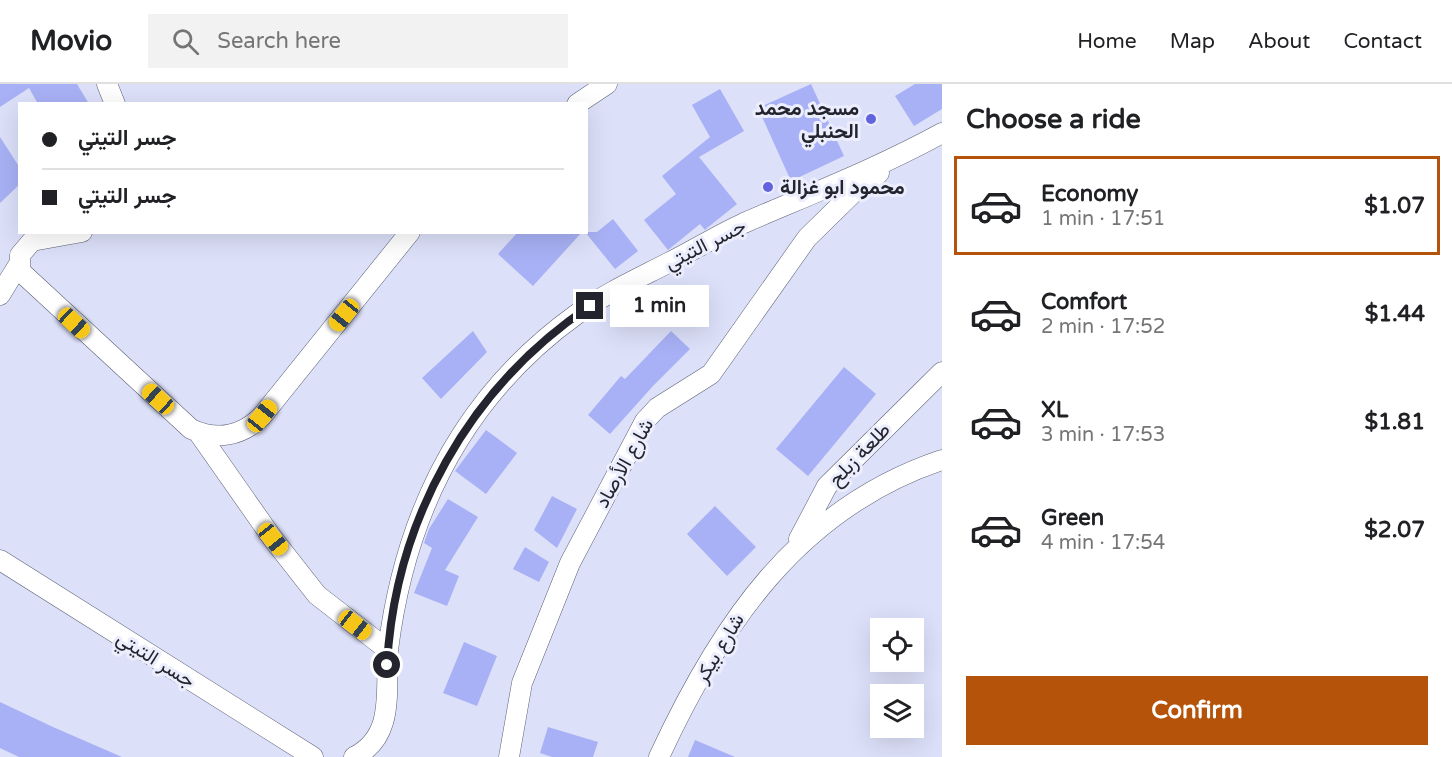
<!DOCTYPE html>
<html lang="en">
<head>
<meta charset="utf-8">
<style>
	:root { --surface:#fff; --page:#f2f2f2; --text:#202124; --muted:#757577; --line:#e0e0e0; --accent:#b45309 }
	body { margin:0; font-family:"Varela Round",Vazirmatn,sans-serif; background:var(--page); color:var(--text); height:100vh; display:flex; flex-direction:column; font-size:22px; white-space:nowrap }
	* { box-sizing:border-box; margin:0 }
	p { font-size:20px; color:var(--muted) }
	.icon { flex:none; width:33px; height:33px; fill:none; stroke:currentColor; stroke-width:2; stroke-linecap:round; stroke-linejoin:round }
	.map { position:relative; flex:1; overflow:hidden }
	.panel { display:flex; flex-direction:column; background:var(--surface); width:510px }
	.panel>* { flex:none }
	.guide { position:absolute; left:18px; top:18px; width:570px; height:132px; border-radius:0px; box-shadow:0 6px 24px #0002; display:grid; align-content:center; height:132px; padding:0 24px; background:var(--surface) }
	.tools { position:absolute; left:870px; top:534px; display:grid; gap:12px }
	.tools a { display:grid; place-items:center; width:54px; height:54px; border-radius:0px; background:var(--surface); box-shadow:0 6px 24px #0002; font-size:30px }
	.end { position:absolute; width:27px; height:27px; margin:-14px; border:8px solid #23242d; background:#fff; box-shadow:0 0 0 3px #fff }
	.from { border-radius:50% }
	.bubble { position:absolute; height:42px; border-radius:0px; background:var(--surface); box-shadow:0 6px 24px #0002; font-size:20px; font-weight:700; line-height:42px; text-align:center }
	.car { position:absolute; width:18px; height:36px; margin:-18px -9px; border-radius:8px; box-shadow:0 0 4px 2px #0007; background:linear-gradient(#f5c518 24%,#345 0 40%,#f5c518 0 76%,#345 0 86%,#f5c518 0) }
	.guide b { display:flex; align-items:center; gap:21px; height:57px; font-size:22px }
	.guide b+b { border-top:2px solid var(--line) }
	.guide i { width:15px; height:15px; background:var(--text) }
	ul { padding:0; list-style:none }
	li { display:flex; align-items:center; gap:18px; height:99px; margin:0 12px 9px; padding:0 12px; border:3px solid transparent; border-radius:0px }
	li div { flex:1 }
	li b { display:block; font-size:22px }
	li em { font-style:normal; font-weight:700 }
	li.current { border-color:var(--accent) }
	li>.icon { width:54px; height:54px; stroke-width:1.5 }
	h2 { padding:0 24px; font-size:27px; line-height:72px }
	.cta { display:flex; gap:12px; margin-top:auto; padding:12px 24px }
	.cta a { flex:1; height:69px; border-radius:0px; background:var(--accent); color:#fff; font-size:24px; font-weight:700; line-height:69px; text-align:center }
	header { display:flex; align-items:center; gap:36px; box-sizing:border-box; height:84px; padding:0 30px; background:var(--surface); border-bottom:2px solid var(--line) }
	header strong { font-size:28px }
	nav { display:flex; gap:33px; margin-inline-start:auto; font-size:21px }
	.search { width:420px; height:54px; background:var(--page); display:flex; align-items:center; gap:15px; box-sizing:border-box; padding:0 21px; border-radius:0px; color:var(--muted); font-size:22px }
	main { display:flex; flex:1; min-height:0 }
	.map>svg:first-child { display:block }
</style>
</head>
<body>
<header>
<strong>Movio</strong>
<div class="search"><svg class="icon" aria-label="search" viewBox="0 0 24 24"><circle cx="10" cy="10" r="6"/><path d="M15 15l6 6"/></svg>Search here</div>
<nav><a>Home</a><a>Map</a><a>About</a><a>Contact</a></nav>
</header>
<main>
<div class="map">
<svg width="942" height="673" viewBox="0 0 942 673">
	<rect width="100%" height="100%" fill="#dce0f9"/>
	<path fill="#a8b1f5" d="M 0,0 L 77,0 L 89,20 L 38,20 L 29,4 L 0,23 Z
		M 811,0 L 844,72 L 791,97 L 758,24 Z
		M 915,0 L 942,0 L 942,25 L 914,42 L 895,12 Z
		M 720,5 L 744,47 L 699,73 L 737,120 L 707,144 L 705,146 L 700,140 L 668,166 L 644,136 L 676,110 L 662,92 L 710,53 L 692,21 Z
		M 0,53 L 20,84 L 20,100 L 0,119 Z
		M 613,135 L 638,167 L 615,185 L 585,148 L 597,148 Z
		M 518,148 L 582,148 L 533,202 L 498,170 Z
		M 473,247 L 487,268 L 441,315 L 422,294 Z
		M 671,247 L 690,265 L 653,302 L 610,350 L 588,331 L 621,292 L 625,295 Z
		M 844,283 L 876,310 L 808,392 L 776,365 Z
		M 486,346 L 517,369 L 486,410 L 455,387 Z
		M 552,412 L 577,425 L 557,464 L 534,446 Z
		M 448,415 L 478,433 L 445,486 L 459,492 L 447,522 L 414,509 L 432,464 L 424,459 L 429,445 Z
		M 715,422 L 756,463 L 727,492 L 687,450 Z
		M 525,463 L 549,478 L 539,498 L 513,485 Z
		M 464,558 L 497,572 L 477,622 L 443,609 Z
		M 0,618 L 53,643 L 122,673 L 19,673 L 0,664 Z
		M 548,643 L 598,658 L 593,673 L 552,673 L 540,669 Z
		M 695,656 L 735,673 L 688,673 Z"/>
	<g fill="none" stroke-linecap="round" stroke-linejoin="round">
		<defs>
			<path id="minor" d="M 107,0 L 115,20
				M 577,20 L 607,0
				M 82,148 L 32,157 L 20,171 L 20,187 L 191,345 C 217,357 242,352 262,332 L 410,148
				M 0,211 L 19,180
				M 198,348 L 273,455 L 317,511 L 388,566 C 385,606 396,652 354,673
				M 799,455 L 827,402 L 942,288
				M 0,476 L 313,673
				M 388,566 C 405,429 463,312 577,230 C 606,209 637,195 668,179 C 694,166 718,151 744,139 C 811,110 878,84 942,49
				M 509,673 L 522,599 L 570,479 L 645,337 L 657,324 L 711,290 L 807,154 L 853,109 L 879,89
				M 659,673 C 720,541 798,424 942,376"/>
		</defs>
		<use href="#minor" stroke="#5d6075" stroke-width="21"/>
		<use href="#minor" stroke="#fff" stroke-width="20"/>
	</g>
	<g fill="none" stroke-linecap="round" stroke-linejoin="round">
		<path stroke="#23242d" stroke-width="8" d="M 387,581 C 395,436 469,303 590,222"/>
	</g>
	<g fill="#6164dd" stroke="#eceefd" stroke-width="2">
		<circle cx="871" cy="35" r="6"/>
		<circle cx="768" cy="103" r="6"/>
	</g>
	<g text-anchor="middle" stroke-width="6" stroke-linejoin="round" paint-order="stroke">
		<g font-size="20" font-weight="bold" fill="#23242d" stroke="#eceefd" text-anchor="end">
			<text x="859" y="31">مسجد محمد<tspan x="859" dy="23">الحنبلي</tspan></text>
			<text x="780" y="110" text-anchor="start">محمود ابو غزالة</text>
		</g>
		<g font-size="20" fill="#23242d" stroke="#eceefd">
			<text transform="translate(705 160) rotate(-27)" y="7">جسر التيتي</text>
			<text transform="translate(859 370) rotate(-46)" y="7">طلعة زبلح</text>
			<text transform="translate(624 379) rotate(-61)" y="7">شارع الأرصاد</text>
			<text transform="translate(719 564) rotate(-59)" y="7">شارع بيكر</text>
			<text transform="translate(156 575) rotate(32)" y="7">جسر التيتي</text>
		</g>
	</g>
</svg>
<div class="tools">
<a><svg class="icon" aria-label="locate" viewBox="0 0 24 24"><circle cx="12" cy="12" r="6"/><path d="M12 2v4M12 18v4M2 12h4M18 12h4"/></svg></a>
<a><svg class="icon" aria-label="layers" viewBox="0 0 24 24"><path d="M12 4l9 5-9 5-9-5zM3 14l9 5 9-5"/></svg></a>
</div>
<i class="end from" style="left:387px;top:581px"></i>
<i class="end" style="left:590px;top:222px"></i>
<div class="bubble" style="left:610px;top:201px;width:99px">1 min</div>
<i class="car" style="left:344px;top:231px;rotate:219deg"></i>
<i class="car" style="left:74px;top:239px;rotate:133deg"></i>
<i class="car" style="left:158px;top:315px;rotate:312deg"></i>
<i class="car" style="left:262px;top:332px;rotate:39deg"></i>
<i class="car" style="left:273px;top:455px;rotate:141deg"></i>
<i class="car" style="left:355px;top:541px;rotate:128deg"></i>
<div class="guide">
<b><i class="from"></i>جسر التيتي</b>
<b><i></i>جسر التيتي</b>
</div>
</div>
<section class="panel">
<h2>Choose a ride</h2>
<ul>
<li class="current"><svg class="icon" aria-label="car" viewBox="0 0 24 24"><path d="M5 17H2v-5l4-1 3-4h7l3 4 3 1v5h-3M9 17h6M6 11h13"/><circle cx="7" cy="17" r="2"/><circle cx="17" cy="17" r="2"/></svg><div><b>Economy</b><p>1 min · 17:51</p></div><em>$1.07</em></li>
<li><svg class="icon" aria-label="car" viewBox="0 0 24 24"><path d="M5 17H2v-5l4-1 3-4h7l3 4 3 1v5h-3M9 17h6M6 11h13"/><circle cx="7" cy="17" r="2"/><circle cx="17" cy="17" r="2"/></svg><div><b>Comfort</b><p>2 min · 17:52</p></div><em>$1.44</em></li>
<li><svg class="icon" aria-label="car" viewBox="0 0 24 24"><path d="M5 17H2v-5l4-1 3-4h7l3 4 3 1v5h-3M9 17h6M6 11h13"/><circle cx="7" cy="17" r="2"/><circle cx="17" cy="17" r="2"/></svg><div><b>XL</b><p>3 min · 17:53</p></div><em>$1.81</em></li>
<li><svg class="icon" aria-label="car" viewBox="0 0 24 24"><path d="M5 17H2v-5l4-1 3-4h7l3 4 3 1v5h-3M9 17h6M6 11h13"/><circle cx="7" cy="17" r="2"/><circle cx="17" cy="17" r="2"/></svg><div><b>Green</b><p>4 min · 17:54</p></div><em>$2.07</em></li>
</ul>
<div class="cta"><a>Confirm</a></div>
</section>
</main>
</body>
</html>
